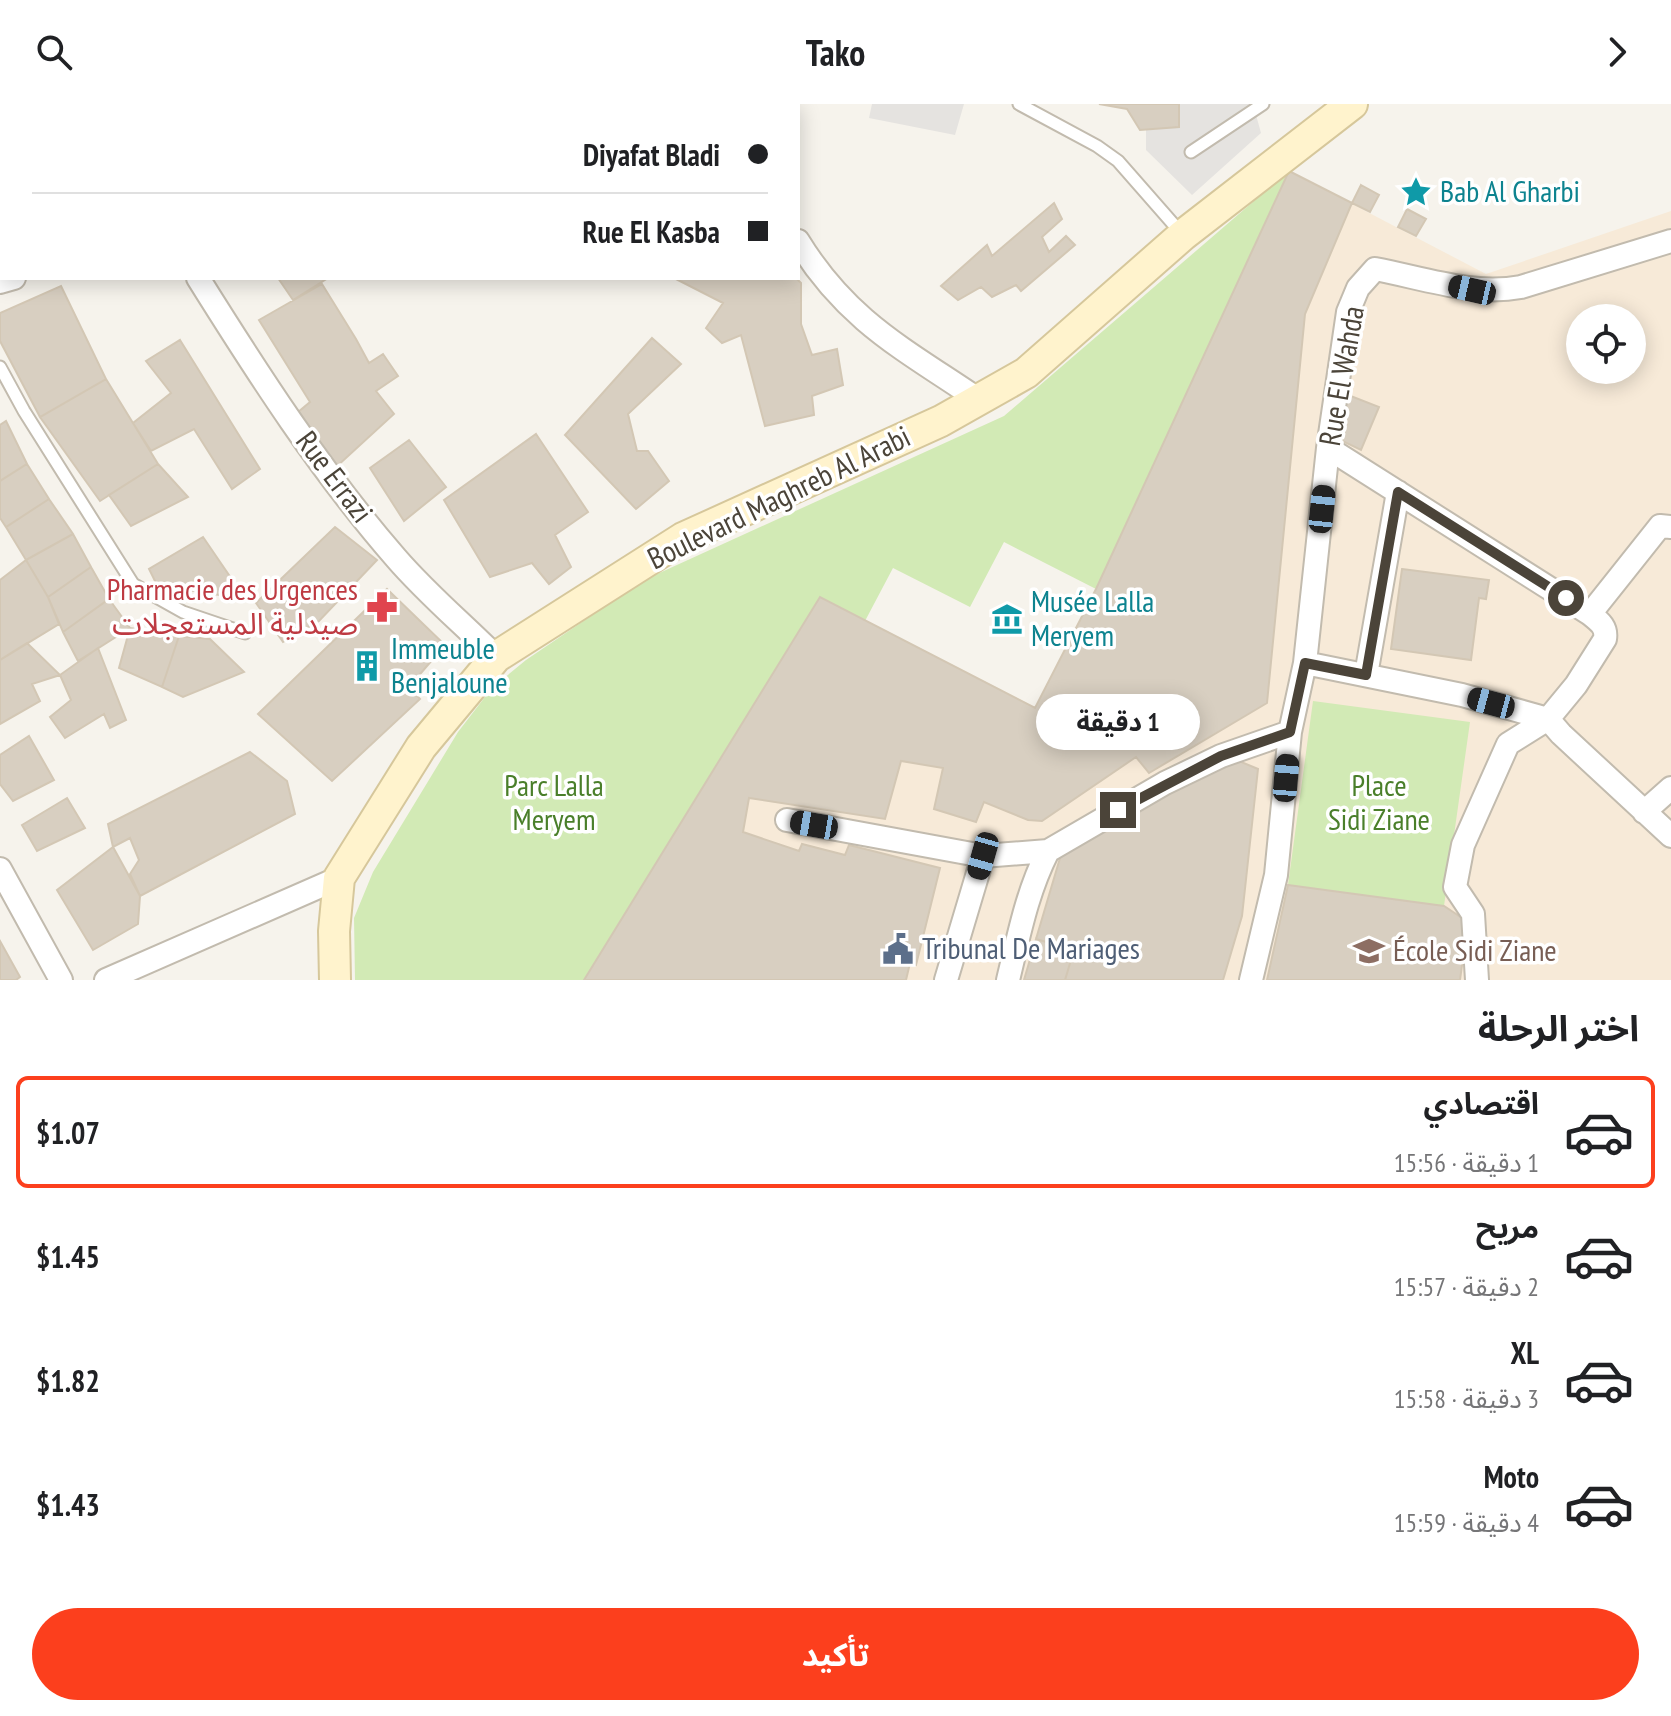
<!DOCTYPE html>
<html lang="ar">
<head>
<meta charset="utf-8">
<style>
	:root { --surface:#fff; --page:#f6f6f6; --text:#202124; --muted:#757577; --line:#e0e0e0; --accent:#fc3f1d }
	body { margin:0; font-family:"PT Sans Narrow","Noto Sans Arabic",sans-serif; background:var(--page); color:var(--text); direction:rtl; height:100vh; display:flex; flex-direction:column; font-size:30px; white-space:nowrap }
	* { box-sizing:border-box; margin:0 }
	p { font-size:26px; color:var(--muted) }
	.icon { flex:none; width:44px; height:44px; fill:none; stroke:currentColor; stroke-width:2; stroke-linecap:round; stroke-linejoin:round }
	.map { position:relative; height:876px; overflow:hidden; direction:ltr }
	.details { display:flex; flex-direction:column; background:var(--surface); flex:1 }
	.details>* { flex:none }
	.guide { position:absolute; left:0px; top:0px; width:800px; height:176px; box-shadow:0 4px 20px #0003; direction:rtl; display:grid; align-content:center; height:176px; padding:0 32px; background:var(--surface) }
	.fabs { position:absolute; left:1566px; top:200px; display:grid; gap:16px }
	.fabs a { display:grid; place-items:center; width:80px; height:80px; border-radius:50%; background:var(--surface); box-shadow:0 4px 20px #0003; font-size:40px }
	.end { position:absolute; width:36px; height:36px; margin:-18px; border:10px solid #4b4439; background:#fff; box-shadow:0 0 0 4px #fff }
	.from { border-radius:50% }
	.bubble { position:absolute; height:56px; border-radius:28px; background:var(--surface); box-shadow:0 4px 20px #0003; font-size:26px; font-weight:700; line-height:56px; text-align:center; direction:rtl }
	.car { position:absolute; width:24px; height:48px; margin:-24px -12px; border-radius:10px; box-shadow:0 0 6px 2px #0007; background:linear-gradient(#222 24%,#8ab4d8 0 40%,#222 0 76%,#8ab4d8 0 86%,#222 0) }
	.guide b { display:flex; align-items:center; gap:28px; height:76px; font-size:30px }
	.guide b+b { border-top:2px solid var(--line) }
	.guide i { width:20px; height:20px; background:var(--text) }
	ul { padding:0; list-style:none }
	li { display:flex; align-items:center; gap:24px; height:112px; margin:0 16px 12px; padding:0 16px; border:4px solid transparent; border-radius:12px }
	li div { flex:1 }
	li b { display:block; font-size:30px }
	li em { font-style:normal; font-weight:700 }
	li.active { border-color:var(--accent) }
	li>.icon { width:72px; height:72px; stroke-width:1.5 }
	h2 { padding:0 32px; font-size:36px; line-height:96px }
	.cta { display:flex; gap:16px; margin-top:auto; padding:16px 32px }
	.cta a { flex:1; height:92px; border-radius:48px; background:var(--accent); color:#fff; font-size:32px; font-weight:700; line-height:92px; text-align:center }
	header { display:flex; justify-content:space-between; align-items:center; height:104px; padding:0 32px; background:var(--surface); font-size:36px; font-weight:700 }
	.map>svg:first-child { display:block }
</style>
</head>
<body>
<header><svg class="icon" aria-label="forward" viewBox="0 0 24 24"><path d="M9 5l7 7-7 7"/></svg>Tako<svg class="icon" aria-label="search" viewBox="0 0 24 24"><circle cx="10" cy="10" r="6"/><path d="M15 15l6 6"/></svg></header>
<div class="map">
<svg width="1671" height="876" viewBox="0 0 1671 876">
	<rect width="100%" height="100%" fill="#f6f3ec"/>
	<path fill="#f7ead8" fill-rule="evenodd" d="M 1289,67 L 1486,170 L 1671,107 L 1671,876 L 584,876 L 820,493 L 1035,603 L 1096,485 ZM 1580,214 L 1632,214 L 1632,266 L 1580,266 Z"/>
	<path fill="#f6e3e0" d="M 158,0 L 746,0 L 745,2 Z"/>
	<path fill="#d2eab5" d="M 1289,67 L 1096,485 L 1004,438 L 970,503 L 893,464 L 865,517 L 584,876 L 355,876 L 354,814 L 373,768 L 458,628 L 492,584 L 526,556 L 644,476 L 1004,312 Z
		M 1313,597 L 1470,618 L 1444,802 L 1288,781 Z"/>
	<path fill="#e5e3e0" d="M 872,0 L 964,0 L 955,31 L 869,14 Z
		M 1179,0 L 1253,0 L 1261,29 L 1192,91 L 1146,46 L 1146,26 L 1179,23 Z"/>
	<path fill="#d8cfc1" stroke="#d3c7b4" stroke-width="2" d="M 41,0 L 100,0 L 101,2 L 41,2 Z
		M 191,0 L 368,0 L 343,2 Z
		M 602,0 L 738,0 L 737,2 Z
		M 1099,0 L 1179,0 L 1179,23 L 1140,26 L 1127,5 Z
		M 1289,67 L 1352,99 L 1305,210 L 1267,599 L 1149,669 L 1136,653 L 1042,717 L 1028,716 L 984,698 L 976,718 L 934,705 L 943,664 L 901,657 L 885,715 L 749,694 L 743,728 L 799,747 L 802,740 L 845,751 L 849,741 L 940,764 L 916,861 L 910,859 L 906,876 L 584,876 L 820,493 L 1035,604 L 1096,485 Z
		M 1361,81 L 1379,91 L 1370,108 L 1352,99 Z
		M 1054,99 L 1062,115 L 1042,133 L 1049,148 L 1066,132 L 1075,141 L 1021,187 L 1016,181 L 992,193 L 981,183 L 958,196 L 941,182 L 987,141 L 992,152 Z
		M 1407,105 L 1426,115 L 1416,132 L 1398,123 Z
		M 278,174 L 328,174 L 293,196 Z
		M 674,174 L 796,174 L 801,179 L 801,220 L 812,251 L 837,245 L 843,281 L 812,292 L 814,311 L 765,322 L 741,231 L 722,239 L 706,224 L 723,199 Z
		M 322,180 L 356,235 L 369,259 L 383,250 L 398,272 L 376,287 L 394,310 L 335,364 L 297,309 L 310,298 L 259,216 Z
		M 61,182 L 106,275 L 40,313 L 0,237 L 0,209 Z
		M 652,234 L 681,260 L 628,310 L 637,347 L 648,347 L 669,377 L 636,405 L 565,331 Z
		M 180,236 L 260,365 L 232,385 L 194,325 L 151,347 L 133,319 L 171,289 L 146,257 Z
		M 106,275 L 158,360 L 100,397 L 40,313 Z
		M 1343,289 L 1379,303 L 1361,346 L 1334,333 Z
		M 6,317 L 27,360 L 0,377 L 0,321 Z
		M 536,330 L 588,408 L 555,431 L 571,463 L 549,480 L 532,459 L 490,473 L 444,396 Z
		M 409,336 L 446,383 L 404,417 L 370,364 Z
		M 27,360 L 49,395 L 6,423 L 0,414 L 0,377 Z
		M 158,360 L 188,393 L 131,422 L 109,391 Z
		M 49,395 L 73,430 L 26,456 L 6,423 Z
		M 335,423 L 377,456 L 319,517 L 283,538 L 256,499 Z
		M 73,430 L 91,463 L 48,493 L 26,456 Z
		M 203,433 L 233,477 L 219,491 L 157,481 L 149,465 Z
		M 26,456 L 48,493 L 59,520 L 0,556 L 0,476 Z
		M 91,463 L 109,495 L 63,528 L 48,493 Z
		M 1402,465 L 1489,476 L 1486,495 L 1479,494 L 1471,556 L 1391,545 Z
		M 387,485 L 445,541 L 409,583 L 420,595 L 332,677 L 258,610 Z
		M 109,495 L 130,524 L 78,557 L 63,528 Z
		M 130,524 L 179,532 L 162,583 L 119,564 Z
		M 179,532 L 210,535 L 244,568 L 183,593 L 162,583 Z
		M 27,539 L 60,571 L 32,580 L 40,597 L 0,620 L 0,556 Z
		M 98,544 L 126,616 L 110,624 L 104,610 L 65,634 L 50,613 L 71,596 L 60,571 Z
		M 29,632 L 54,676 L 13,697 L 0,680 L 0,651 Z
		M 250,648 L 287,677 L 295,710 L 140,792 L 130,770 L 139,756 L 130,734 L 113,743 L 108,720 Z
		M 1227,652 L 1258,665 L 1242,812 L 1223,876 L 1065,876 L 1074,846 L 1036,835 L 1063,744 Z
		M 67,694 L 85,724 L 37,747 L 22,721 Z
		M 113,743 L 140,792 L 138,820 L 93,846 L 57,786 Z
		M 1288,781 L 1444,802 L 1468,818 L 1460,876 L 1267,876 Z
		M 1036,835 L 1074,846 L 1065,876 L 1024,876 Z
		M 0,837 L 20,873 L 16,876 L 0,876 Z"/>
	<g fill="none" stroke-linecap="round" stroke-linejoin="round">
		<defs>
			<path id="lane" d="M 1019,0 L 1097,42 L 1118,57 L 1182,130
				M 762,2 L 763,0
				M 1191,48 L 1263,0
				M 0,263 L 24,307 L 133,480 L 183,508 L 245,529"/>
			<path id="street" d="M 125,0 L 126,2
				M 798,137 C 847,217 904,245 979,296
				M 198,174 C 258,270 321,368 396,454 C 426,489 463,520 496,553
				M 0,178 L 14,174
				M 1328,344 L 1590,510 C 1600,518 1607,523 1605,535 L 1576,581 L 1548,615 L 1508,640 L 1463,741 L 1455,783 L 1473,810 L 1477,876
				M 1590,510 L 1660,422 L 1671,423
				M 1305,559 L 1462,591 L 1548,615 L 1561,630 L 1671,732
				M 1366,571 L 1398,388
				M 1644,708 L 1671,684
				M 787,716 L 983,752 L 1048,747 L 1165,679 L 1221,652 L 1290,628
				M 0,765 L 61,876
				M 106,876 L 339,774
				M 946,876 L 983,752
				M 1008,876 C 1019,831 1027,788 1048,747
				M 1251,876 L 1276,771 L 1290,628 L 1305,559 L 1328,344 L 1348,208 L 1358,184 L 1375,165 C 1423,174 1472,192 1521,183 L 1671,137"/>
			<path id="secondary" d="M 335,876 L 334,827 L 339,774 L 421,643 L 496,553 L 683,434 L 941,317 L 1026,269 L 1183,131 L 1352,0"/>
		</defs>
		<use href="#lane" stroke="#c2bbae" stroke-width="15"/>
		<use href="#street" stroke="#c2bbae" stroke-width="26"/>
		<use href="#secondary" stroke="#d6c79b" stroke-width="34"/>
		<use href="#lane" stroke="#fff" stroke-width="11"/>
		<use href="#street" stroke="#fff" stroke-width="22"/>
		<use href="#secondary" stroke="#fff3cd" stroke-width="30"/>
	</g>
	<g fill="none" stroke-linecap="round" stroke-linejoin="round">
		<path stroke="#4b4439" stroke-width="10" d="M 1118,706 L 1221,652 L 1290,628 L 1305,559 L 1366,571 L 1398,388 L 1566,494"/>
	</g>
	<defs>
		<symbol id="sight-bare" viewBox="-9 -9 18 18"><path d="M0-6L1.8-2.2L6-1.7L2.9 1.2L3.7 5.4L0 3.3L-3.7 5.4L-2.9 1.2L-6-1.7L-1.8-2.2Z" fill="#0f9aa8" stroke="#fff" stroke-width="2.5" paint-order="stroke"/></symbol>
		<symbol id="pharmacy-bare" viewBox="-9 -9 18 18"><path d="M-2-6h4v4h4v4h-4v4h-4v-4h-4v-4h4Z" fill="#e0444e" stroke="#fff" stroke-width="2.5" paint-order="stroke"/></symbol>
		<symbol id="museum-bare" viewBox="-9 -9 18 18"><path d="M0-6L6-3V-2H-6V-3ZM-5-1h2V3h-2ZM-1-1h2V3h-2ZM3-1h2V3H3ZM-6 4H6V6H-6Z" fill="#0f9aa8" stroke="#fff" stroke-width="2.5" paint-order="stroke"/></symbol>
		<symbol id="building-bare" viewBox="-9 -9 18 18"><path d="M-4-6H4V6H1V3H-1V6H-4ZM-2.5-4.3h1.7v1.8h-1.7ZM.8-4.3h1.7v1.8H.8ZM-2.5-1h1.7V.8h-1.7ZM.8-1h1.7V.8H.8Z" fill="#0f9aa8" stroke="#fff" stroke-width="2.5" paint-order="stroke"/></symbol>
		<symbol id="civic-bare" viewBox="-9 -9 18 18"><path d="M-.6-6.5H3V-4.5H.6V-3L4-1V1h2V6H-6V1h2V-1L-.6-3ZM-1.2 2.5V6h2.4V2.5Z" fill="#5c6f8a" stroke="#fff" stroke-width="2.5" paint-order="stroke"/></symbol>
		<symbol id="school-bare" viewBox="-9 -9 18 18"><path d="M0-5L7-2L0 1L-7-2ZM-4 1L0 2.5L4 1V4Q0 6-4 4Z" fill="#8d6e63" stroke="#fff" stroke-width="2.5" paint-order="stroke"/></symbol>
	</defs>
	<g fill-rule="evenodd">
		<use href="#sight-bare" x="1394" y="66" width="44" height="44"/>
		<use href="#pharmacy-bare" x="360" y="481" width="44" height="44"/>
		<use href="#museum-bare" x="985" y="493" width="44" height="44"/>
		<use href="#building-bare" x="345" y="540" width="44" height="44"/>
		<use href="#civic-bare" x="876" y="823" width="44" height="44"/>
		<use href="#school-bare" x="1347" y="825" width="44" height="44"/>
	</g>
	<g text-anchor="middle" stroke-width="7" stroke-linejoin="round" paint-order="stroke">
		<g font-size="30" fill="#0d838f" stroke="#fff" text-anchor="start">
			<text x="1440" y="98">Bab Al Gharbi</text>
			<text x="1031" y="508">Musée Lalla<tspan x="1031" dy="34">Meryem</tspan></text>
			<text x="391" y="555">Immeuble<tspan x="391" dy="34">Benjaloune</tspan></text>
		</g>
		<g font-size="30" fill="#4b4439" stroke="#fff">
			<text transform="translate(1342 272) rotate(-80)" y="10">Rue El Wahda</text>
			<text transform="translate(334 373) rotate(53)" y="10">Rue Errazi</text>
			<text transform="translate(779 394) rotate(-26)" y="10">Boulevard Maghreb Al Arabi</text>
		</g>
		<g font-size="30" fill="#be3a42" stroke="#fff" text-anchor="end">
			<text x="358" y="496">Pharmacie des Urgences<tspan x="358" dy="34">صيدلية المستعجلات</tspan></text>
		</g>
		<g font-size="30" fill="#4a7f2a" stroke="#fff">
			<text x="554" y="692">Parc Lalla<tspan x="554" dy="34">Meryem</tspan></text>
			<text x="1379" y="692">Place<tspan x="1379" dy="34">Sidi Ziane</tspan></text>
		</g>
		<g font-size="30" fill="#4e5e75" stroke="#fff" text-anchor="start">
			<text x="922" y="855">Tribunal De Mariages</text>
		</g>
		<g font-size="30" fill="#785e54" stroke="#fff" text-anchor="start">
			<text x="1393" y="857">École Sidi Ziane</text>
		</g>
	</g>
</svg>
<div class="fabs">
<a><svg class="icon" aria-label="locate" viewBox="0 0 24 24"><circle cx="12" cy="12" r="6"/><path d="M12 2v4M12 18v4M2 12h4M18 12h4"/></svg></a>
</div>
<i class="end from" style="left:1566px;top:494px"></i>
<i class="end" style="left:1118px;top:706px"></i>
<div class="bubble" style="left:1036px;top:590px;width:164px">1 دقيقة</div>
<i class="car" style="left:1472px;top:186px;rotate:283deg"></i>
<i class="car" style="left:1322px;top:405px;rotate:6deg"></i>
<i class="car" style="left:1491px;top:599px;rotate:285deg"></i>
<i class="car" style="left:1286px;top:674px;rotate:5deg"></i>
<i class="car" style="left:814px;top:721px;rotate:280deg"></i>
<i class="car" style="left:983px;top:752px;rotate:196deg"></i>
<div class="guide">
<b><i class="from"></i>Diyafat Bladi</b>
<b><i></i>Rue El Kasba</b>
</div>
</div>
<section class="details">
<h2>اختر الرحلة</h2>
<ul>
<li class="active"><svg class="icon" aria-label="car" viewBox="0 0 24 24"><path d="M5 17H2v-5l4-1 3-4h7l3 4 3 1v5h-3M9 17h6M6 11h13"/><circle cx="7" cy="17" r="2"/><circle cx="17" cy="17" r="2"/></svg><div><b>اقتصادي</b><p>1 دقيقة · 15:56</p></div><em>$1.07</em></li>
<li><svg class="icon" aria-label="car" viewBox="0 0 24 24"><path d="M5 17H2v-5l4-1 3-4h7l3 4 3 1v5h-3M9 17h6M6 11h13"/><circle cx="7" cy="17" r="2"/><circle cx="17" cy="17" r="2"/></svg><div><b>مريح</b><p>2 دقيقة · 15:57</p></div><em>$1.45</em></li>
<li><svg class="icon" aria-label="car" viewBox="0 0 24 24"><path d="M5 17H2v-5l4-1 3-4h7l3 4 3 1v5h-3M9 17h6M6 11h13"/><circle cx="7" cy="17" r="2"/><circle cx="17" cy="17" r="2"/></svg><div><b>XL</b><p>3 دقيقة · 15:58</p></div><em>$1.82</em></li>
<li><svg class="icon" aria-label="car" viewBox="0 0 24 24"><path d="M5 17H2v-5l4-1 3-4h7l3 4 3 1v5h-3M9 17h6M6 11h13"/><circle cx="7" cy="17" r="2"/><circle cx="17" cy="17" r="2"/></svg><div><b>Moto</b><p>4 دقيقة · 15:59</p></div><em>$1.43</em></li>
</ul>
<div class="cta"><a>تأكيد</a></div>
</section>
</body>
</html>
